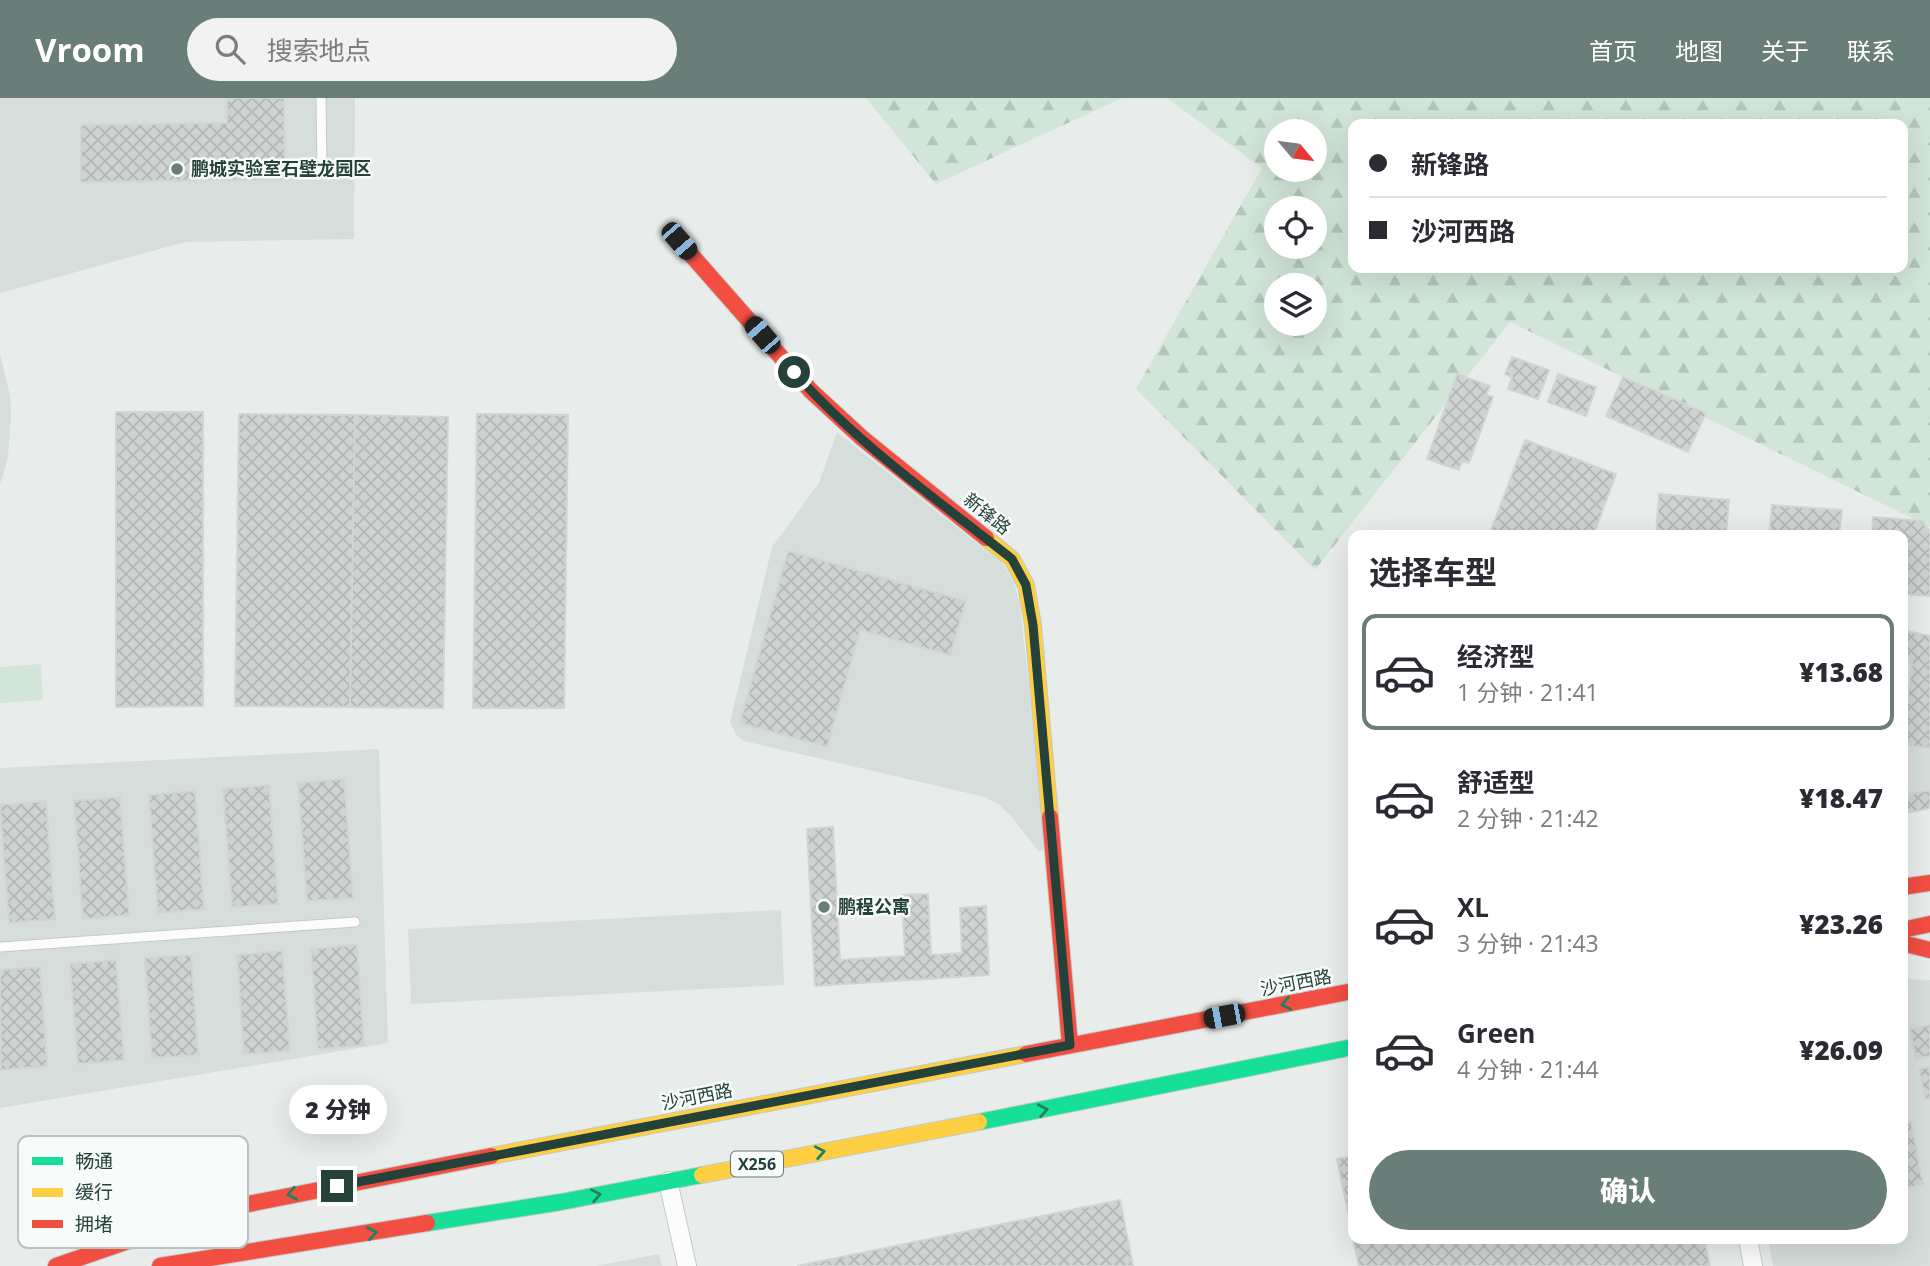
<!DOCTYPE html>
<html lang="zh">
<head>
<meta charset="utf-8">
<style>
	:root { --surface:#fff; --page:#f2f2f3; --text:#2b2b33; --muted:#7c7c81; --line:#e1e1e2; --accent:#697e78 }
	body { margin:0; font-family:"Open Sans","Noto Sans SC",sans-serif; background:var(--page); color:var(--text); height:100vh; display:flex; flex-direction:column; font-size:26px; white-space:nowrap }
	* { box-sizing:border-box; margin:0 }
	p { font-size:23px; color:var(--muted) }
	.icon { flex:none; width:38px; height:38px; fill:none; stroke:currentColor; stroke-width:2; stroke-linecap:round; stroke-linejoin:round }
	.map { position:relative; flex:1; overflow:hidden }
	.details { position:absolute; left:1348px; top:432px; width:560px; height:714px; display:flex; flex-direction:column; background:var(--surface); border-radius:14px; box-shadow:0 7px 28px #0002 }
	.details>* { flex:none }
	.top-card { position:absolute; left:1348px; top:21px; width:560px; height:154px; border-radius:14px; box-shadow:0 7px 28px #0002; display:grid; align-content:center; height:154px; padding:0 21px; background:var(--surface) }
	.needle { width:46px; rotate:119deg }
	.controls { position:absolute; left:1264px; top:21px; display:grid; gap:14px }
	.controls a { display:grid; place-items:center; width:63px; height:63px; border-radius:50%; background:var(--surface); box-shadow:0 7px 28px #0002; font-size:35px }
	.end { position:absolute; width:32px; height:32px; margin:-16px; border:9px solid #24423a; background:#fff; box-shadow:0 0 0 4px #fff }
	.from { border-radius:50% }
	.bubble { position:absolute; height:49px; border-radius:24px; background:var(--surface); box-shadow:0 7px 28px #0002; font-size:23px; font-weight:800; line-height:49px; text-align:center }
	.car { position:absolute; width:21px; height:42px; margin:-21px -10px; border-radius:9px; box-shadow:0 0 5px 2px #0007; background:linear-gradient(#222 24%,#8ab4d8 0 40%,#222 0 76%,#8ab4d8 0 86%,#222 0) }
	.top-card b { display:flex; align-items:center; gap:24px; height:66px; font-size:26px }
	.top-card b+b { border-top:2px solid var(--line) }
	.top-card i { width:18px; height:18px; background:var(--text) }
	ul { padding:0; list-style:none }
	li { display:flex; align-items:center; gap:21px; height:116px; margin:0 14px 10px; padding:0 7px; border:4px solid transparent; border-radius:14px }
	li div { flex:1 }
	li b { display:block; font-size:26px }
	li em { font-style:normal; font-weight:800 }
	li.selected { border-color:var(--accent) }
	li>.icon { width:63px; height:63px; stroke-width:1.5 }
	h2 { padding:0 21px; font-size:32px; line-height:84px }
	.button { display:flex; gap:14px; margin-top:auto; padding:14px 21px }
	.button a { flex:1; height:80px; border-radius:42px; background:var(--accent); color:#fff; font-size:28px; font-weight:800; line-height:80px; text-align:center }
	header { display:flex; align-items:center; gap:42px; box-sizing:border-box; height:98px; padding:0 35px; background:var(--accent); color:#fff }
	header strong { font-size:33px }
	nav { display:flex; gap:38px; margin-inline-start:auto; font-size:24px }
	.search { width:490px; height:63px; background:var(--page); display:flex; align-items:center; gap:18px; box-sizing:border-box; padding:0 24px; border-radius:38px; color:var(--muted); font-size:26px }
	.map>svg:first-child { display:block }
</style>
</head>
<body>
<header>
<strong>Vroom</strong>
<div class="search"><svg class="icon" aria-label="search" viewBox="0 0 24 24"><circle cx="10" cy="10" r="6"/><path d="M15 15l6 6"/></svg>搜索地点</div>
<nav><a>首页</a><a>地图</a><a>关于</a><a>联系</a></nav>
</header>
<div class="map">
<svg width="1930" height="1168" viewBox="0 0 1930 1168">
	<defs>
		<pattern id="forest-firs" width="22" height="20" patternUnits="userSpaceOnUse" patternTransform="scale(1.75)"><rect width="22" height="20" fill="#d1e6d8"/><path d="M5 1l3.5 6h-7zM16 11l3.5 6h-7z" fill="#b3c6ba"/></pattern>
		<pattern id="building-cross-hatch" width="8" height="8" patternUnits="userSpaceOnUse" patternTransform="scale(1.75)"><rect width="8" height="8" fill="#cfd4d2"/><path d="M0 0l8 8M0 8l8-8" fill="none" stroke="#b2b7b5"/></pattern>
	</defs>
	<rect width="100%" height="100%" fill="#e8edeb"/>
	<path fill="#d6dedb" d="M 0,0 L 355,0 L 354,141 L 185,144 L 0,195 Z
		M 0,256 L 10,298 L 11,318 L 8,359 L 0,387 Z
		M 837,334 L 1003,466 L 1014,485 L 1020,507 L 1046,751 L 1039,754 L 1012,719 L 999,707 L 985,699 L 744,643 L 736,637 L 730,624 L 772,449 L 819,385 Z
		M 1902,532 L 1930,538 L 1930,710 L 1902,716 Z
		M 379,651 L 388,945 L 0,1010 L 0,670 Z
		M 781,812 L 784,887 L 411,906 L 408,831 Z
		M 1902,881 L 1930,882 L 1930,1168 L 1773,1168 L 1768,1141 L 1902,1141 Z
		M 659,1156 L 662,1168 L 595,1168 Z"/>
	<path fill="url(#forest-firs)" fill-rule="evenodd" d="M 866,0 L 1122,0 L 936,86 Z
		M 1167,0 L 1930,0 L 1930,429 L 1510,224 L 1315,472 L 1136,291 L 1262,70 ZM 1353,26 L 1902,26 L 1902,170 L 1353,170 ZM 1276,33 L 1314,33 L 1314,72 L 1276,72 ZM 1276,110 L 1314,110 L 1314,149 L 1276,149 ZM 1276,187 L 1314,187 L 1314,226 L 1276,226 Z"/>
	<path fill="#d1e6d8" d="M 41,566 L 43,602 L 0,605 L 0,569 Z"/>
	<path fill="url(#building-cross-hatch)" stroke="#d1d6d4" stroke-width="2" d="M 227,0 L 284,0 L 285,81 L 81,84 L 81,27 L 227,25 Z
		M 1512,259 L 1549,272 L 1538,301 L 1508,291 L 1512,279 L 1505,276 Z
		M 1457,276 L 1490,288 L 1486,297 L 1493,299 L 1469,365 L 1462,363 L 1459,372 L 1427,361 Z
		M 1558,276 L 1596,289 L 1586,318 L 1548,304 Z
		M 1623,279 L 1706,315 L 1688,354 L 1606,318 Z
		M 116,314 L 203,314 L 203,608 L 116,609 Z
		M 239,316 L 355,317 L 350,609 L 235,608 Z
		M 477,316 L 568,317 L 564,610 L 473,610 Z
		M 355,317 L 448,319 L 443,610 L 350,609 Z
		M 1525,342 L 1616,376 L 1593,438 L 1496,438 L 1490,435 Z
		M 1659,396 L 1729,402 L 1726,438 L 1656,438 Z
		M 1772,407 L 1842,412 L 1839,438 L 1769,438 Z
		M 1873,419 L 1922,423 L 1930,434 L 1930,498 L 1902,496 L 1902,438 L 1872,438 Z
		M 788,453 L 966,503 L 950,557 L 860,532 L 827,649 L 740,625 Z
		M 1902,532 L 1930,538 L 1930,650 L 1902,646 L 1912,565 L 1902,562 Z
		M 344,681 L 353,800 L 307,803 L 298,685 Z
		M 269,687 L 278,806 L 232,809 L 223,691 Z
		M 1905,689 L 1907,697 L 1930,692 L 1930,710 L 1902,716 L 1902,690 Z
		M 195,693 L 204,811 L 158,815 L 149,697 Z
		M 120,699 L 129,817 L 83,821 L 74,703 Z
		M 46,703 L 55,821 L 9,825 L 0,707 Z
		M 833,729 L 840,862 L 905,858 L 902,797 L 928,796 L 931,857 L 962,855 L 960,810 L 986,808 L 989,877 L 815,888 L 807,731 Z
		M 357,847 L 364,947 L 318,951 L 311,851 Z
		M 282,853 L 290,953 L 244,956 L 237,857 Z
		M 191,857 L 198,957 L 152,960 L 145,860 Z
		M 116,862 L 124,962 L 78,966 L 70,866 Z
		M 40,869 L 47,968 L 1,972 L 0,872 Z
		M 1930,927 L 1930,958 L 1916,961 L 1910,931 Z
		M 1930,969 L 1930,1000 L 1925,1001 L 1919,971 Z
		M 1911,1024 L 1923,1086 L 1902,1091 L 1902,1026 Z
		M 1353,1058 L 1353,1138 L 1337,1061 Z
		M 1120,1102 L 1133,1168 L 797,1168 Z
		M 1353,1141 L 1704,1141 L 1710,1168 L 1359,1168 Z"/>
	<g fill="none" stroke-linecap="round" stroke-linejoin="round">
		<defs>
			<path id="lane" d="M 321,0 L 322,74
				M 0,849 L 355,824"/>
			<path id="street" d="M 668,1083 L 687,1168
				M 1748,1141 L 1753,1168"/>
			<path id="fast" d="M 979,1024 L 1353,949
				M 427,1125 L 561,1104 L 702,1077"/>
			<path id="slow" d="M 986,440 L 1012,461 L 1026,487 L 1033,527 L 1050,719
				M 491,1058 L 1026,956
				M 702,1077 L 979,1024"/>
			<path id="jam" d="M 679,143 L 811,293 L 862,340 L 986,440
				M 1050,719 L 1070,947
				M 1902,789 L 1930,785
				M 1902,832 L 1930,826
				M 1902,845 L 1930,852
				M 1026,956 L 1353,893
				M 56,1168 L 218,1112 L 491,1058
				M 160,1168 L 427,1125"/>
		</defs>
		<use href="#lane" stroke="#c5cac8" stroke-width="11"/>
		<use href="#street" stroke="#c5cac8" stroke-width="20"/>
		<use href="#fast" stroke="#c3cbc8" stroke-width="18"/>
		<use href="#slow" stroke="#c3cbc8" stroke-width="18"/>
		<use href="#jam" stroke="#c3cbc8" stroke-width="18"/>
		<use href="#lane" stroke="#fcfcfc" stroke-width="9"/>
		<use href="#street" stroke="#fcfcfc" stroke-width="18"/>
		<use href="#fast" stroke="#16e098" stroke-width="16"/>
		<use href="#slow" stroke="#ffcf43" stroke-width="16"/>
		<use href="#jam" stroke="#f24e42" stroke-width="16"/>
	</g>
	<defs><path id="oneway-chevron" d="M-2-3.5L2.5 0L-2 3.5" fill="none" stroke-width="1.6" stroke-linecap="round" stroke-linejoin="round" transform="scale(1.75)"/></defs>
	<g stroke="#1e8160">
		<use href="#oneway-chevron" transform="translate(1286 906) rotate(169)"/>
		<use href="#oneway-chevron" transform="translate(1043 1012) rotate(-11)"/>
		<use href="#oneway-chevron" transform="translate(820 1054) rotate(-11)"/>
		<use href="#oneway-chevron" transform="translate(292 1096) rotate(169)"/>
		<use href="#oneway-chevron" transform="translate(596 1097) rotate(-11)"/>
		<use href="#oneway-chevron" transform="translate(372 1135) rotate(-9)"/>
	</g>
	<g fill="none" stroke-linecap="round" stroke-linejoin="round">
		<path stroke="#24423a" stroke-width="9" d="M 337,1088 L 1070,947 L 1033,527 L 1026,487 L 1012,461 C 938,402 857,346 794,274"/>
	</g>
	<g fill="#697e78" stroke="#f7fbf9" stroke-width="2.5">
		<circle cx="177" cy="71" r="7"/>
		<circle cx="824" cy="809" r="7"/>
	</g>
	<g text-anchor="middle" stroke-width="5" stroke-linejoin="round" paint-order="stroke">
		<rect fill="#f7fbf9" stroke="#637a73" stroke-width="2" x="731" y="1053.5" width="52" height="25" rx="5"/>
		<g font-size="16" font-weight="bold" fill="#24423a">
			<text x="757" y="1072">X256</text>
		</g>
		<g font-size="18" font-weight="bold" fill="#24423a" stroke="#f7fbf9" text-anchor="start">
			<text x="191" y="77">鹏城实验室石壁龙园区</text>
			<text x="838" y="815">鹏程公寓</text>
		</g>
		<g font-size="18" fill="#24423a" stroke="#f7fbf9">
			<text transform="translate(987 416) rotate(39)" y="6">新锋路</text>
			<text transform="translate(1296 885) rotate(-11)" y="6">沙河西路</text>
			<text transform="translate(697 999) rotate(-11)" y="6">沙河西路</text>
		</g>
	</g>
	<rect x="18" y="1038" width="230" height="112" rx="10" fill="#f7fbf9" stroke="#b8c4c0" stroke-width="2"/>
	<rect x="32" y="1059" width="31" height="8" fill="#16e098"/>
	<rect x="32" y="1090" width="31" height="9" fill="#ffcf43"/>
	<rect x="32" y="1122" width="31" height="8" fill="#f24e42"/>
	<g font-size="19" fill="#24423a">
		<text x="75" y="1070">畅通</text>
		<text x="75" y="1101">缓行</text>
		<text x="75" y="1133">拥堵</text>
	</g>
</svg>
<div class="controls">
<a><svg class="needle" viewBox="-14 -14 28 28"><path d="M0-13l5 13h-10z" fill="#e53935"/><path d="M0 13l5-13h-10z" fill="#7c7c81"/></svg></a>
<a><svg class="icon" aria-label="locate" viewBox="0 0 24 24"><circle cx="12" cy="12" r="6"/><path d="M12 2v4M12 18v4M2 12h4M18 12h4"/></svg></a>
<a><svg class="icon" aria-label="layers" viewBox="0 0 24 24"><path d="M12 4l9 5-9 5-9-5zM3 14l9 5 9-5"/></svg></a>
</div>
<i class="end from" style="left:794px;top:274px"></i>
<i class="end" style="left:337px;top:1088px"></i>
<div class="bubble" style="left:289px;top:987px;width:98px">2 分钟</div>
<i class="car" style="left:679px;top:143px;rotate:139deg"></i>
<i class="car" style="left:762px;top:237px;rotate:319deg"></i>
<i class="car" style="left:1224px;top:918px;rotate:259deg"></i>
<div class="top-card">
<b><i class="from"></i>新锋路</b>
<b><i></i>沙河西路</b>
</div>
<section class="details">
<h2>选择车型</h2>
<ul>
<li class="selected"><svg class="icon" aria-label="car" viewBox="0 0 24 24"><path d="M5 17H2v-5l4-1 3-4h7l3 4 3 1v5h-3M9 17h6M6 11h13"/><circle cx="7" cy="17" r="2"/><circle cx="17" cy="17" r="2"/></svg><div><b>经济型</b><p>1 分钟 · 21:41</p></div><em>¥13.68</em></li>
<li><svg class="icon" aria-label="car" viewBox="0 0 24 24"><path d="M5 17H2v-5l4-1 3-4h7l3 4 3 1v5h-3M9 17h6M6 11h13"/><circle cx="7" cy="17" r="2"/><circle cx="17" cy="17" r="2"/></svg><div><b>舒适型</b><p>2 分钟 · 21:42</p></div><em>¥18.47</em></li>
<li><svg class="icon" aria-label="car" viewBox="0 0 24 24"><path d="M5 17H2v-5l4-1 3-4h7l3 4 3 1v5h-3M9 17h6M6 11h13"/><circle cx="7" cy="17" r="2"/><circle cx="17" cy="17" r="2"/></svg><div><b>XL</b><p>3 分钟 · 21:43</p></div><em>¥23.26</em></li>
<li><svg class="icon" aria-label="car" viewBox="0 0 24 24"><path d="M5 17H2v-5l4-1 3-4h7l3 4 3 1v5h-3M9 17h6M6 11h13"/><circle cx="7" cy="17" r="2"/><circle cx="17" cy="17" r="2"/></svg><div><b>Green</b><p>4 分钟 · 21:44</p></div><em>¥26.09</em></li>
</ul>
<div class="button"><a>确认</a></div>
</section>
</div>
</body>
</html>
